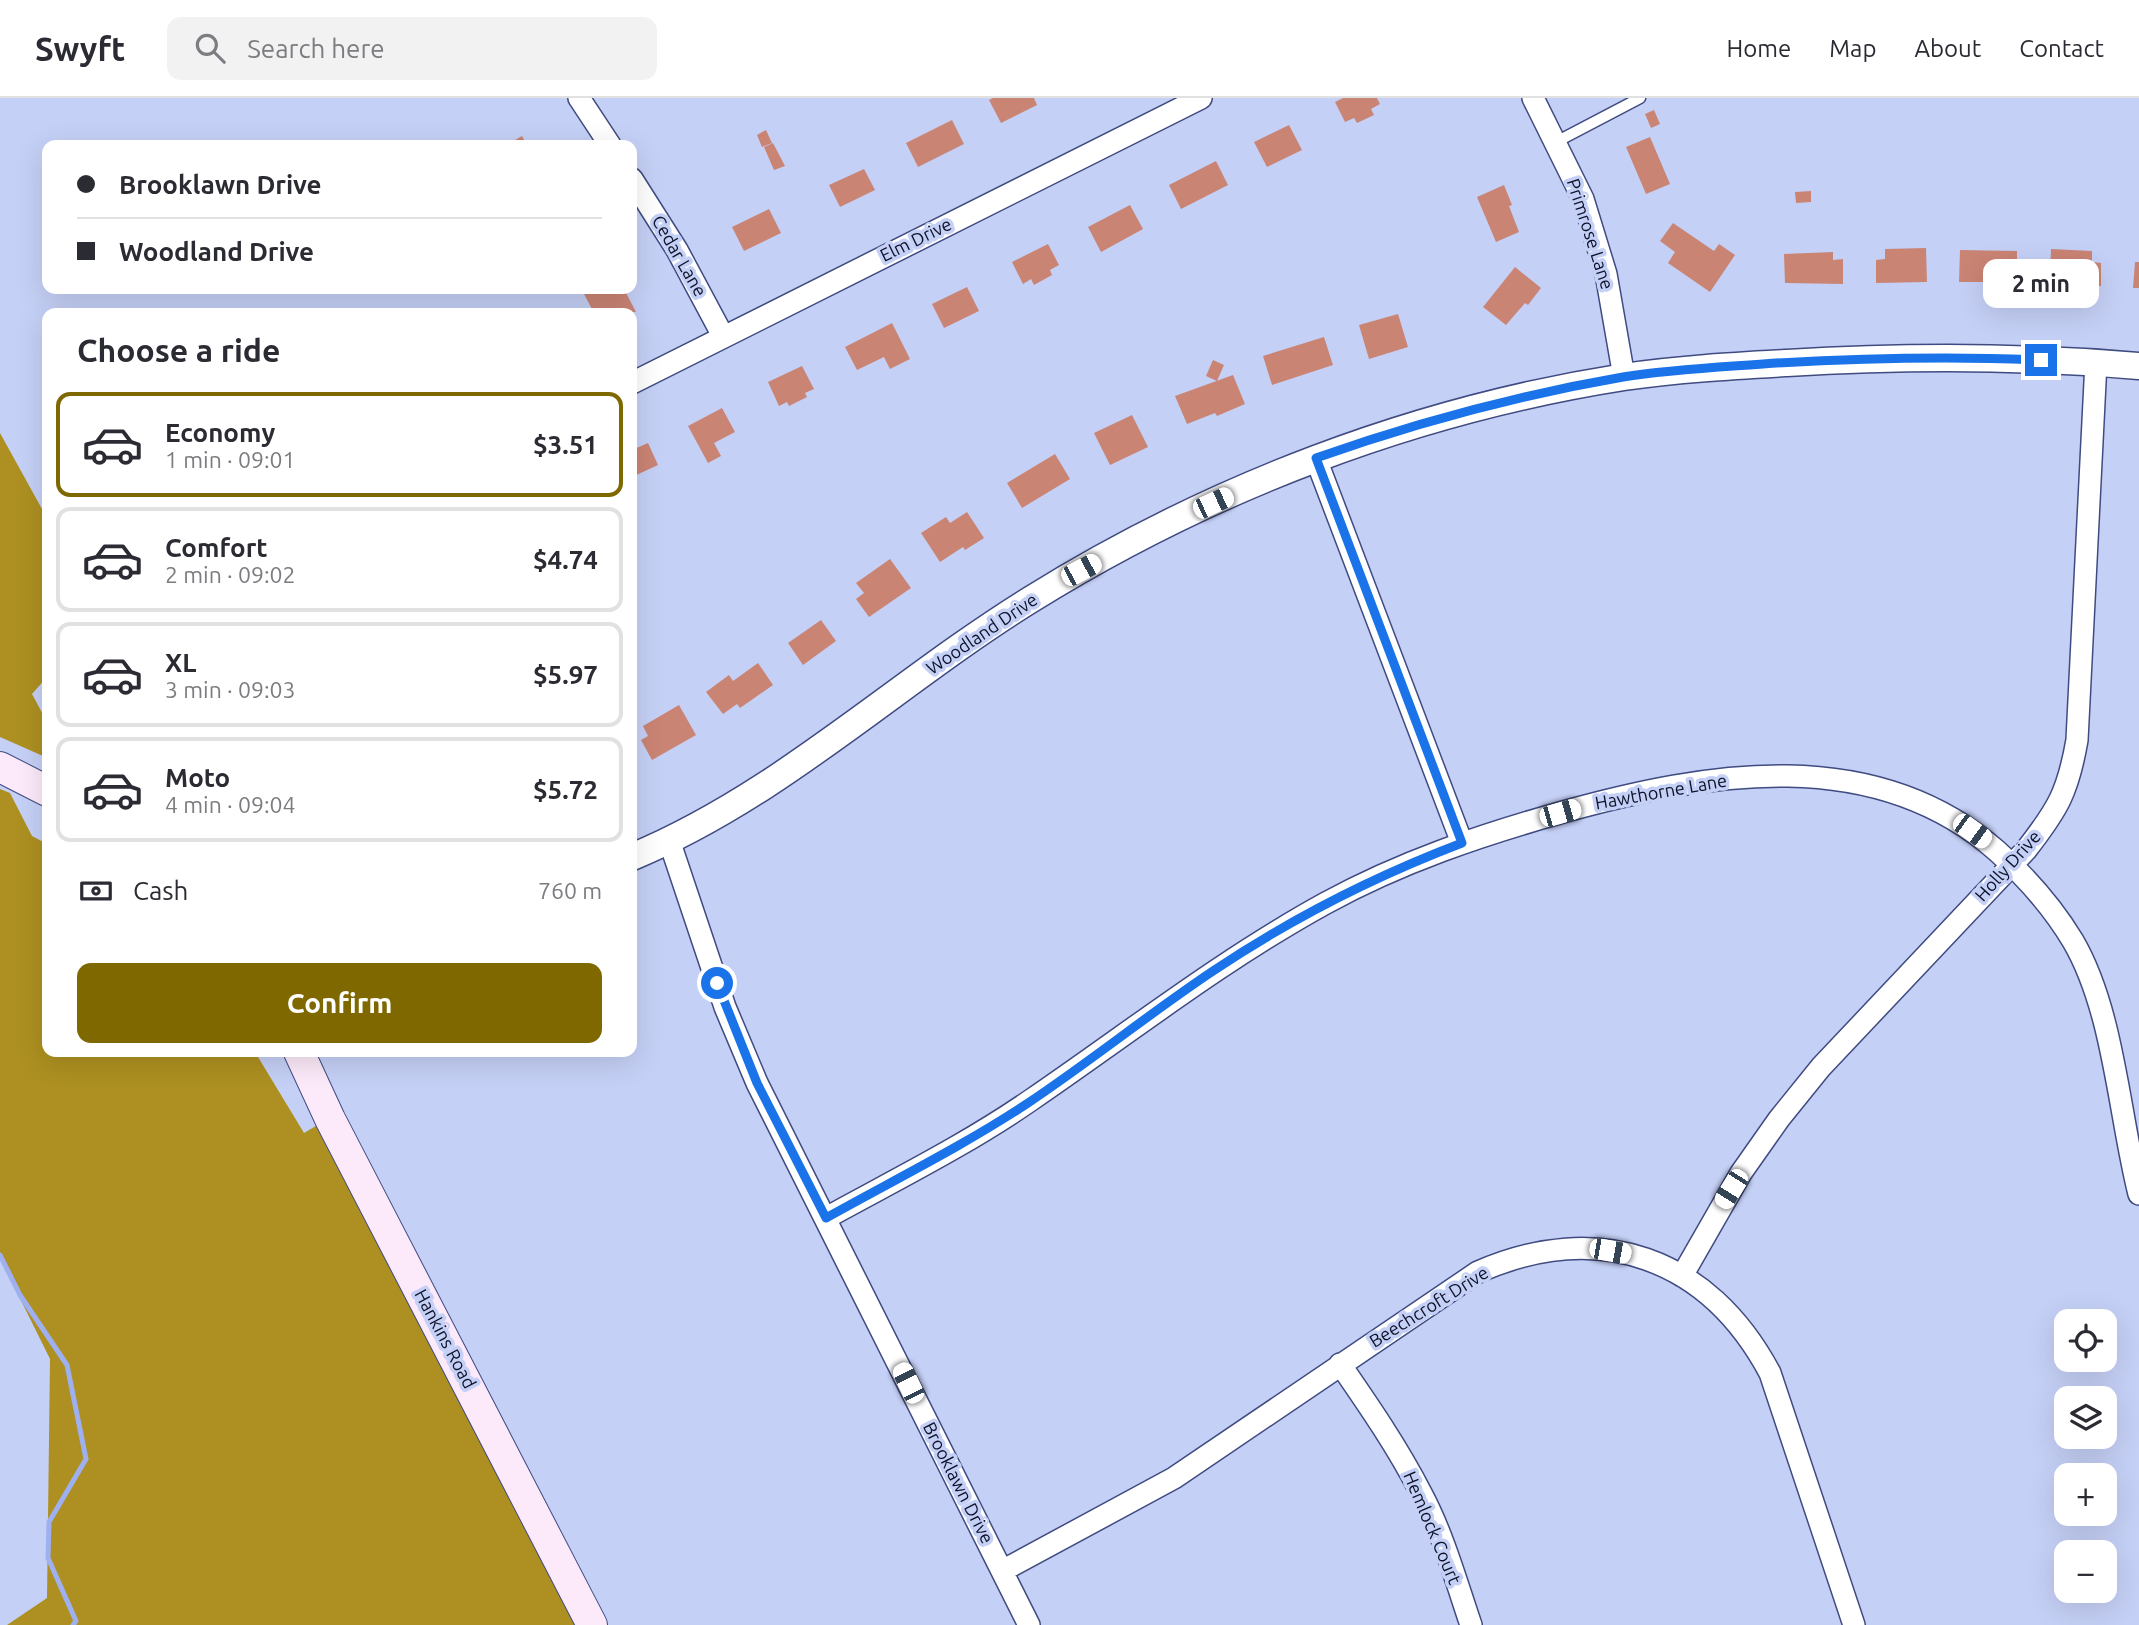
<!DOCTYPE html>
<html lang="en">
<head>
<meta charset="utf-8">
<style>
	:root { --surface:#fff; --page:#f2f2f3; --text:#2b2b33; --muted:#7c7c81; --line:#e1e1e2; --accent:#806800 }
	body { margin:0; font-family:Ubuntu,sans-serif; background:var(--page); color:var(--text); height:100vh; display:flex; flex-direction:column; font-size:26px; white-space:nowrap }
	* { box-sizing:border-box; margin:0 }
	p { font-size:23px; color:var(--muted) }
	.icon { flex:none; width:38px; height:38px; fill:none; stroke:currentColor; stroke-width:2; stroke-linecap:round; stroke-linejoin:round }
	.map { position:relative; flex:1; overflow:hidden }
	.side { position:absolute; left:42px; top:210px; width:595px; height:749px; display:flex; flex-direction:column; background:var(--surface); border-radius:14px; box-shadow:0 7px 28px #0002 }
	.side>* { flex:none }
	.hud { position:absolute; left:42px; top:42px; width:595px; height:154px; border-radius:14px; box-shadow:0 7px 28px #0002; display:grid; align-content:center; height:154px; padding:0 35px; background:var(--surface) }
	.fabs { position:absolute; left:2054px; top:1211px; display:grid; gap:14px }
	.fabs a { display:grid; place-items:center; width:63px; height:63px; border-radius:14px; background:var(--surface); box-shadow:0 7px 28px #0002; font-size:35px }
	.end { position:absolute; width:32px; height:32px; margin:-16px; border:9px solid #1a73e8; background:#fff; box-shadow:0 0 0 4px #fff }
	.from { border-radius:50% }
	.bubble { position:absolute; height:49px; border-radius:14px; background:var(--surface); box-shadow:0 7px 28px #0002; font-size:23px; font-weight:700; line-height:49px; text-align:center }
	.car { position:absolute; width:21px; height:42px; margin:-21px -10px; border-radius:9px; box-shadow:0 0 5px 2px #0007; background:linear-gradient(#fff 24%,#345 0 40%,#fff 0 76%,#345 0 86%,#fff 0) }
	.hud b { display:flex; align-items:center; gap:24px; height:66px; font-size:26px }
	.hud b+b { border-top:2px solid var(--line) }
	.hud i { width:18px; height:18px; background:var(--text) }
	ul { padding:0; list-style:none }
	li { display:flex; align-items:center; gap:21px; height:105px; margin:0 14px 10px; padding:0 21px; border:4px solid var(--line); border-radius:14px }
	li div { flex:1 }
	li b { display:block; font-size:26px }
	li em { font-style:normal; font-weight:700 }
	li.on { border-color:var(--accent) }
	li>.icon { width:63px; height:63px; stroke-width:1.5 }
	h2 { padding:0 35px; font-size:32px; line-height:84px }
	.pay { display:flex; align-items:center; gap:18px; height:77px; padding:0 35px; font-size:26px }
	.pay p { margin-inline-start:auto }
	.cta { display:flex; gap:14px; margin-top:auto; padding:14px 35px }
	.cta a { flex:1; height:80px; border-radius:14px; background:var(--accent); color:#fff; font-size:28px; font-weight:700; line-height:80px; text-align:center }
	header { display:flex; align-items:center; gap:42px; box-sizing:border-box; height:98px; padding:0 35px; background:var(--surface); border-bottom:2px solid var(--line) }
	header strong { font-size:33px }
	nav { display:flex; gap:38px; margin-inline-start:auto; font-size:24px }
	.search { width:490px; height:63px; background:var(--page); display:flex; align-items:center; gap:18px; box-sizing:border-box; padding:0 24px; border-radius:14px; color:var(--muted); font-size:26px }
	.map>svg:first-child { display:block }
</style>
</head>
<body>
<header>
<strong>Swyft</strong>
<div class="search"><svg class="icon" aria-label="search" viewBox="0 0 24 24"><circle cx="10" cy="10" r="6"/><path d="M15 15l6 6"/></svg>Search here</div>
<nav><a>Home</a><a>Map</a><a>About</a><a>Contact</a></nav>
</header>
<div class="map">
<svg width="2139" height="1527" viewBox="0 0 2139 1527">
	<rect width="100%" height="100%" fill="#c5d0f6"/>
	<path fill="#ad9021" d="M 0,335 L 47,420 L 47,579 L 32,596 L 47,624 L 47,656 L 43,658 L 0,639 Z
		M 0,691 L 10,695 L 32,738 L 47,746 L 47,954 L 255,954 L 304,1035 L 331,1019 L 592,1527 L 7,1527 L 47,1500 L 50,1261 L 0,1160 Z"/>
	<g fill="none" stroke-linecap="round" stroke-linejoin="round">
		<path stroke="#9fb0f0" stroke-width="5" d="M 0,1157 L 20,1197 L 67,1267 L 86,1361 L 49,1424 L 48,1460 L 76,1523 L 73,1527"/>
	</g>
	<path fill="#ca8474" d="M 993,0 L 1034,0 L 1037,7 L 1001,25 L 989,2 Z
		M 1343,0 L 1377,0 L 1380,6 L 1371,11 L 1374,17 L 1357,25 L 1354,20 L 1345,24 L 1335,4 Z
		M 1654,12 L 1660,26 L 1651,30 L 1645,16 Z
		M 952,22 L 964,46 L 918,69 L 906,45 Z
		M 1289,27 L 1302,52 L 1267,69 L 1254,44 Z
		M 766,32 L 772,45 L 762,49 L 757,37 Z
		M 522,38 L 527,47 L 506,47 Z
		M 1650,39 L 1670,86 L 1646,96 L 1626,49 Z
		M 773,45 L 785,68 L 774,72 L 764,49 Z
		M 1216,63 L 1228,87 L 1181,111 L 1169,87 Z
		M 864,71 L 875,92 L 840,109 L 829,87 Z
		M 1504,87 L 1512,107 L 1509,108 L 1519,134 L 1496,144 L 1477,99 Z
		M 1811,93 L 1811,104 L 1796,105 L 1795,94 Z
		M 1130,107 L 1143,131 L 1101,154 L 1088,129 Z
		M 769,111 L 781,135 L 744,153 L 732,129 Z
		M 1673,125 L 1714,153 L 1719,146 L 1735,157 L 1710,194 L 1668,165 L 1675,154 L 1660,143 Z
		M 1048,146 L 1059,167 L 1050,172 L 1052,177 L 1034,187 L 1031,181 L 1023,186 L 1012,164 Z
		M 1926,150 L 1927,184 L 1876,185 L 1876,162 L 1885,161 L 1885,151 Z
		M 2051,151 L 2092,153 L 2092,164 L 2101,165 L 2101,188 L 2050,186 Z
		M 1960,152 L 2017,153 L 2017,184 L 1959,184 Z
		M 1833,154 L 1833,162 L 1843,161 L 1843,186 L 1785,185 L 1784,156 Z
		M 2135,164 L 2139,164 L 2139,190 L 2133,190 Z
		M 1515,169 L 1541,190 L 1528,207 L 1525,205 L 1506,227 L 1483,209 Z
		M 967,189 L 979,213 L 944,230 L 932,206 Z
		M 589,191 L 624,191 L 636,214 L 594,215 L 583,194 Z
		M 1398,216 L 1408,249 L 1369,261 L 1359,227 Z
		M 892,225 L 910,261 L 890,271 L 884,259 L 857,272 L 845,249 Z
		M 1324,239 L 1333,267 L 1272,287 L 1263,258 Z
		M 1213,262 L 1224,267 L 1217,283 L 1206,278 Z
		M 802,268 L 814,291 L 805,295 L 807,299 L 789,308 L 787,304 L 779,308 L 768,284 Z
		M 1233,277 L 1245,306 L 1217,318 L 1215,315 L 1187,326 L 1175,298 Z
		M 722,310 L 735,334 L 714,345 L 721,358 L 708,365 L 688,328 Z
		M 1132,317 L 1148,349 L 1110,367 L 1094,335 Z
		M 648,345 L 658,367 L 632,379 L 632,352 Z
		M 1055,356 L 1070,381 L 1022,410 L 1007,385 Z
		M 967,414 L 984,440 L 965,452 L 963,449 L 940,464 L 921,435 L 946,419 L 950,425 Z
		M 890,461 L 911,490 L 869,519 L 856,501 L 864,495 L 856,485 Z
		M 821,522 L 836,543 L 803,567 L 788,545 Z
		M 758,565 L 773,587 L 740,610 L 737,606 L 723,616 L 706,594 L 729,577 L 733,583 Z
		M 679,607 L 696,637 L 652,662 L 641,642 L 648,638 L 643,628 Z"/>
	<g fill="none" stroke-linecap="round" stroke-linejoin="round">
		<defs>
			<path id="service" d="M 1556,44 L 1640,0"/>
			<path id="minor" d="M 579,0 L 610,47
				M 1533,0 L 1583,101 L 1606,176 L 1624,279
				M 632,81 L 677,152 L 723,238
				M 632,285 L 1201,0
				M 1316,361 L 1462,745
				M 669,742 L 725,909 L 757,985 L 1029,1527
				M 826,1120 C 895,1082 966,1047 1031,1002 C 1129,935 1222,862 1326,805 C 1401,764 1481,737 1563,714 C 1707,674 1874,645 1997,753 C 2027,780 2052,808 2073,843 C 2114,913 2119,1017 2139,1096
				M 1682,1178 L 1741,1075 L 1779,1021 L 1821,969 L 2026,752 C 2058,711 2068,694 2077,642 L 2096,264
				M 1340,1266 C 1369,1308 1398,1350 1421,1395 C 1443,1436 1456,1483 1471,1527
				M 1002,1473 L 1174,1380 L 1478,1174 C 1599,1121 1708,1159 1770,1275 L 1854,1527"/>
			<path id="tertiary" d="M 632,759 C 779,698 896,585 1030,502 C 1210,390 1414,312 1624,279 C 1678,271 1733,268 1787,265 C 1905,258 2022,258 2139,268"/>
			<path id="secondary" d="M 0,669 L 47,693
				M 299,954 L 330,1021 L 592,1527"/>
		</defs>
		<use href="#service" stroke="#3f4b81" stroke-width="13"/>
		<use href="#minor" stroke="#3f4b81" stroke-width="24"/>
		<use href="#tertiary" stroke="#3f4b81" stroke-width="29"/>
		<use href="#secondary" stroke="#3f4b81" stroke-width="32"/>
		<use href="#service" stroke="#fff" stroke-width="10"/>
		<use href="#minor" stroke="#fff" stroke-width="21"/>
		<use href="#tertiary" stroke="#fff" stroke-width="26"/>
		<use href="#secondary" stroke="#fce9f9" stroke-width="30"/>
	</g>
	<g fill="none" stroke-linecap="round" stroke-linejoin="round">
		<path stroke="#1a73e8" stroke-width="9" d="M 717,885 L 757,985 L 826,1120 C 894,1082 963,1048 1028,1005 C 1091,963 1150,915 1213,873 C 1292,820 1373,779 1462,745 L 1316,360 C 1415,325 1519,297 1623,279 C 1673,271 1725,269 1776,265 C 1864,260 1953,258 2041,262"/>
	</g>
	<g text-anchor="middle" stroke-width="7" stroke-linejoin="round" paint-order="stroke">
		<g font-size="18" fill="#0d1228" stroke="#c5d0f6">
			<text transform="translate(1590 136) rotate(72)" y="6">Primrose Lane</text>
			<text transform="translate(916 142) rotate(-26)" y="6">Elm Drive</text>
			<text transform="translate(679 158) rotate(60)" y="6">Cedar Lane</text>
			<text transform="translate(982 536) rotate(-34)" y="6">Woodland Drive</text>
			<text transform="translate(1661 694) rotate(-10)" y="6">Hawthorne Lane</text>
			<text transform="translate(2008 768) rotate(-48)" y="6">Holly Drive</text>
			<text transform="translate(1429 1209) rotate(-32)" y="6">Beechcroft Drive</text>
			<text transform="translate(445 1241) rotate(62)" y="6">Hankins Road</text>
			<text transform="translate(958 1385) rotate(63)" y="6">Brooklawn Drive</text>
			<text transform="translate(1432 1430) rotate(67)" y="6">Hemlock Court</text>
		</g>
	</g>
</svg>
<div class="fabs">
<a><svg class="icon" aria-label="locate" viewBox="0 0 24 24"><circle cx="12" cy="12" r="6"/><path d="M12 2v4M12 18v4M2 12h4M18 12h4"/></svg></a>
<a><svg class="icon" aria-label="layers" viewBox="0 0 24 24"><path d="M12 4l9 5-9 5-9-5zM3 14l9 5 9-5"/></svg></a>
<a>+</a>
<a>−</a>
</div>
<i class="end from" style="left:717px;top:885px"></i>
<i class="end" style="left:2041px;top:262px"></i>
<div class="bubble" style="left:1983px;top:161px;width:116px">2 min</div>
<i class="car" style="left:1213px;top:405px;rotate:65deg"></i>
<i class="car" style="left:1081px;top:472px;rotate:62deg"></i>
<i class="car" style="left:1560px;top:715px;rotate:74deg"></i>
<i class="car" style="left:1972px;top:733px;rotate:126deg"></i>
<i class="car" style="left:1731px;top:1091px;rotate:212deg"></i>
<i class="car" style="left:1610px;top:1153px;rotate:100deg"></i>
<i class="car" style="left:908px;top:1285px;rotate:334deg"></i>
<div class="hud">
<b><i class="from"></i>Brooklawn Drive</b>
<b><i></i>Woodland Drive</b>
</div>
<section class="side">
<h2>Choose a ride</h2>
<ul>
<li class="on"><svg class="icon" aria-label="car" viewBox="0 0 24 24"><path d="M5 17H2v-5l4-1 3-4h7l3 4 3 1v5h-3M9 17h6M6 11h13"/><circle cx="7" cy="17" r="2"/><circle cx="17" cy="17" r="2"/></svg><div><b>Economy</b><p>1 min · 09:01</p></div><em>$3.51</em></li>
<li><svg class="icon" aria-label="car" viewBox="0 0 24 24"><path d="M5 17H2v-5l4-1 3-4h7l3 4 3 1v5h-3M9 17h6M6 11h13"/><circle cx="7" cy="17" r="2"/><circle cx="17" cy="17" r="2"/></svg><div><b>Comfort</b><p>2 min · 09:02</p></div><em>$4.74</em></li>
<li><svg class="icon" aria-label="car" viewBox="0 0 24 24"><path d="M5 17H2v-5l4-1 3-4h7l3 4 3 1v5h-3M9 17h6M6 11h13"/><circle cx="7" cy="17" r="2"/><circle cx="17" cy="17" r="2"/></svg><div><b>XL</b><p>3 min · 09:03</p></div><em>$5.97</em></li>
<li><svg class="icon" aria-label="car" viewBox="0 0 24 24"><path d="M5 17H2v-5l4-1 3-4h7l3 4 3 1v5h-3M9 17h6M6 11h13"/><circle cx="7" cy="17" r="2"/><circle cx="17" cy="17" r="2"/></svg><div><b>Moto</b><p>4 min · 09:04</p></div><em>$5.72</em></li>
</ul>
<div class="pay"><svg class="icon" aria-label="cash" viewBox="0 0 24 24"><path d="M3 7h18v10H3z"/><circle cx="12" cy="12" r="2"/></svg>Cash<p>760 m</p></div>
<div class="cta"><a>Confirm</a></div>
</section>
</div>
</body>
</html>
